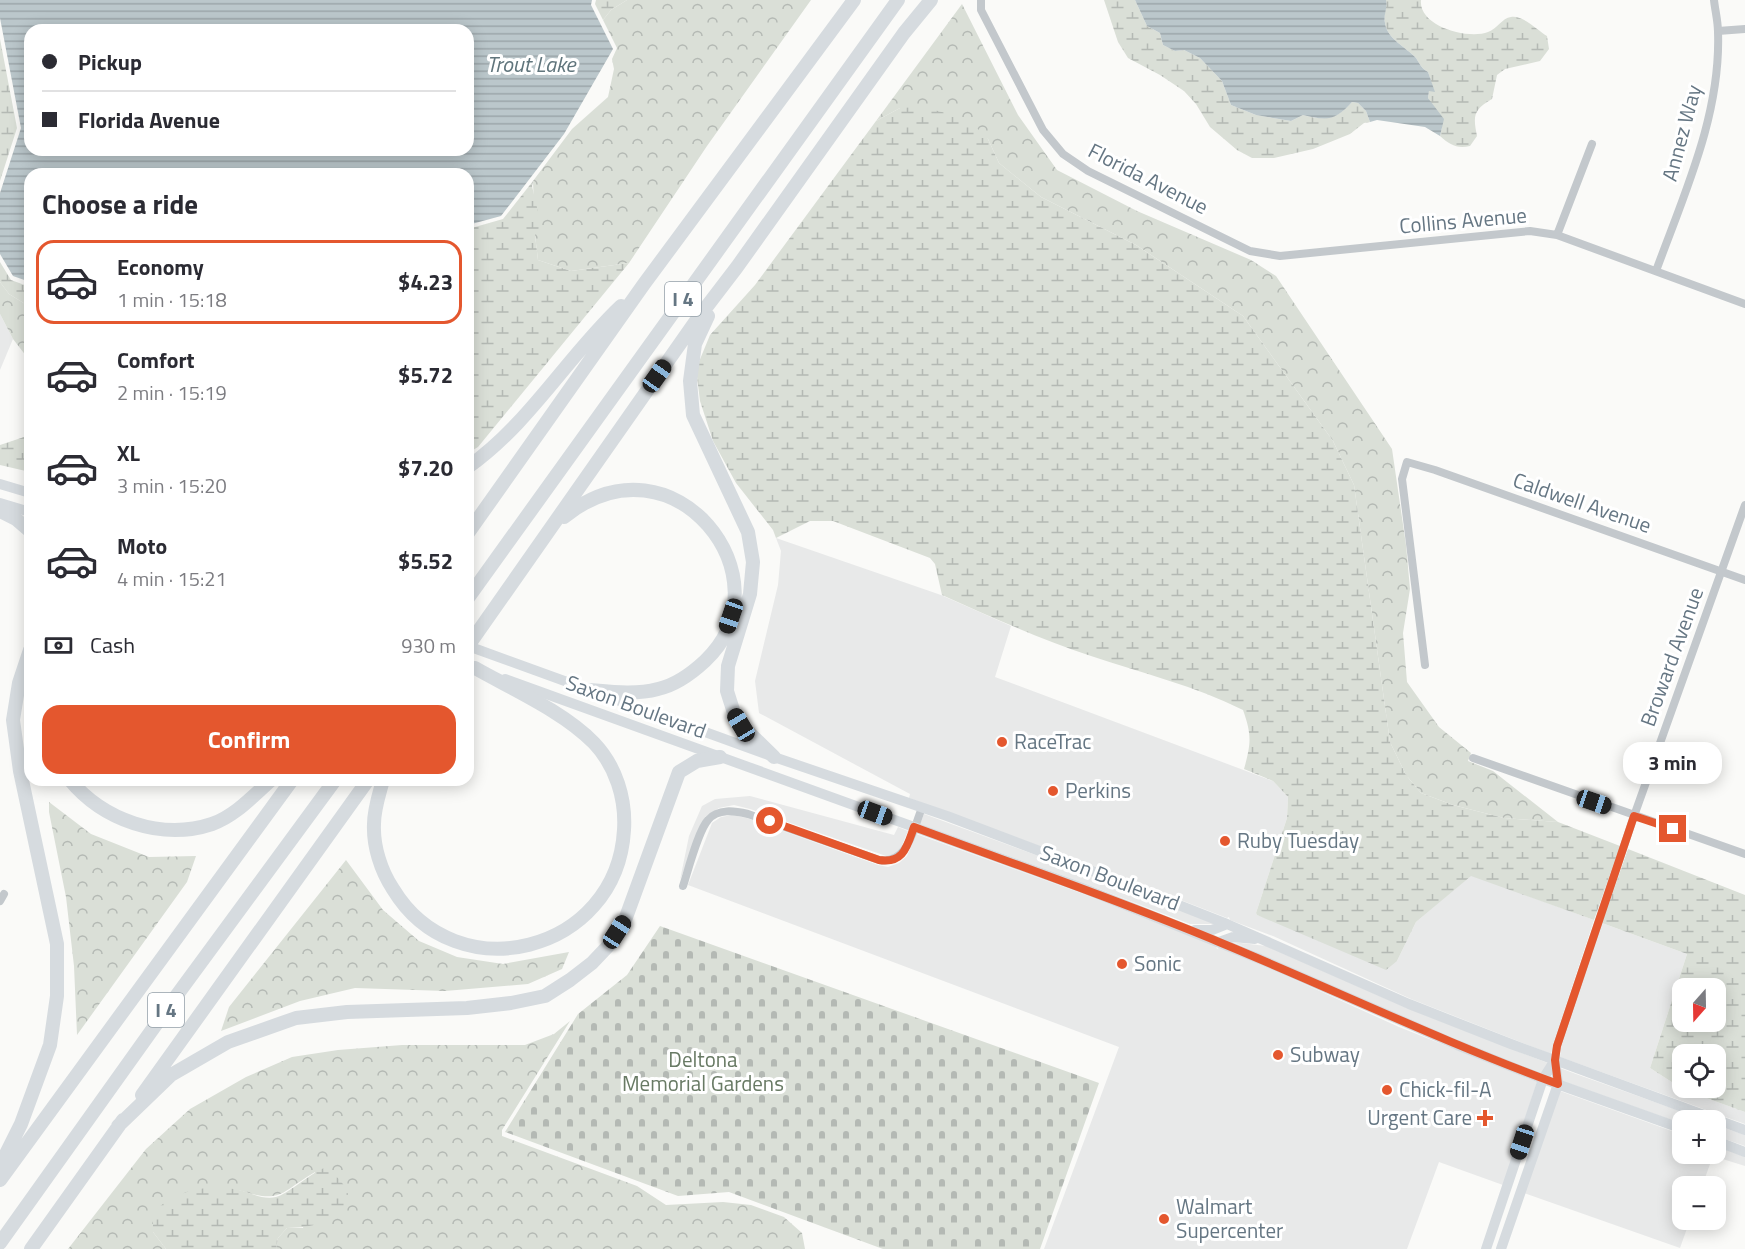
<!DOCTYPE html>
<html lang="en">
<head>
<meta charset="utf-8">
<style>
	:root { --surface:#fff; --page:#f2f2f3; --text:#2b2b33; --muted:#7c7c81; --line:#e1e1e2; --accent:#e4572e }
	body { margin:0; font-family:"Titillium Web",sans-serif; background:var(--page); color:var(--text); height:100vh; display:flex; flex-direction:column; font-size:22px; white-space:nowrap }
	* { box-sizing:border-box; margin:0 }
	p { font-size:20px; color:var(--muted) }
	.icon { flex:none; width:33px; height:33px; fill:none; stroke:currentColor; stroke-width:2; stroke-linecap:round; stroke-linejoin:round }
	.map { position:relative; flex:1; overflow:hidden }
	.drawer { position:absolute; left:24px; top:168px; width:450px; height:618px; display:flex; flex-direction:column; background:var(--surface); border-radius:18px; box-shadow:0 3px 15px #0003 }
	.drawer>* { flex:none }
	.guide { position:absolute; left:24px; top:24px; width:450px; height:132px; border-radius:18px; box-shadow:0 3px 15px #0003; display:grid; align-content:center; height:132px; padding:0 18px; background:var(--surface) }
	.needle { width:39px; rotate:200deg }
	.tools { position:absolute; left:1672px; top:978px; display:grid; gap:12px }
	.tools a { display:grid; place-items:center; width:54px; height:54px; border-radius:12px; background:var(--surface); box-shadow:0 3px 15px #0003; font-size:30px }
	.end { position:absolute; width:27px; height:27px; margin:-14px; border:8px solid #e4572e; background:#fff; box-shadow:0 0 0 3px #fff }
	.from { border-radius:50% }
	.bubble { position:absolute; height:42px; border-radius:18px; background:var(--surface); box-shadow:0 3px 15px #0003; font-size:20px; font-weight:700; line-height:42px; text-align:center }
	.car { position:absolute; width:18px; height:36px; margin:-18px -9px; border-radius:8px; box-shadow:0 0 4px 2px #0007; background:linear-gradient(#222 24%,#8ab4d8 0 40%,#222 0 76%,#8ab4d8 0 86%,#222 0) }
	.guide b { display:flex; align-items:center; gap:21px; height:57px; font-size:22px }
	.guide b+b { border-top:2px solid var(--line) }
	.guide i { width:15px; height:15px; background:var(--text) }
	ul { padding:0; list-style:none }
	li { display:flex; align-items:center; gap:18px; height:84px; margin:0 12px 9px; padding:0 6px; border:3px solid transparent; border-radius:18px }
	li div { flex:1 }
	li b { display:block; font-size:22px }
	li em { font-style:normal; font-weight:700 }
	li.active { border-color:var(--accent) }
	li>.icon { width:54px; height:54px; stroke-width:1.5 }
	h2 { padding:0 18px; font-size:27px; line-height:72px }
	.pay { display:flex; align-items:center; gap:15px; height:66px; padding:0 18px; font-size:22px }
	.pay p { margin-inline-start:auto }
	.button { display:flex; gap:12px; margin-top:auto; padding:12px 18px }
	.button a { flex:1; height:69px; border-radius:18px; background:var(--accent); color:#fff; font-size:24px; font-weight:700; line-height:69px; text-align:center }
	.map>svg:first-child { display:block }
</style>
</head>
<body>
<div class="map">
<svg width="1745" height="1249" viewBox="0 0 1745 1249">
	<defs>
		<pattern id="forest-crowns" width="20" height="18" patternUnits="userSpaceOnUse" patternTransform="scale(1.5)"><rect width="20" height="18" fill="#dadfd7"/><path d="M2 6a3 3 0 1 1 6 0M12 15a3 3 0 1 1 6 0" fill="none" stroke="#b4b9b4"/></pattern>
		<pattern id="wetland-marsh" width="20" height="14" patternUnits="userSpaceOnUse" patternTransform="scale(1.5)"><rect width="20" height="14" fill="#dadfd7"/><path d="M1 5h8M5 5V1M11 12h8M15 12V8" fill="none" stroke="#b4b9b4"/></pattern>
		<pattern id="cemetery-stones" width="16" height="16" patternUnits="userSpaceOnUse" patternTransform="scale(1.5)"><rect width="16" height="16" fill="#dadfd7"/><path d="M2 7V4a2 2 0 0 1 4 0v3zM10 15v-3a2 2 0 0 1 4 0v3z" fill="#b4b9b4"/></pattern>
		<pattern id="water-rules" width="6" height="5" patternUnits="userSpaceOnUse" patternTransform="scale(1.5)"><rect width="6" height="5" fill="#bbc7cb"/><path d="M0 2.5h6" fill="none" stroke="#9ca6aa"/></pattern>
	</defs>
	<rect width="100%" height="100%" fill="#fafaf8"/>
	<path fill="#e8e9e9" d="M 0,314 L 13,339 L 0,370 Z
		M 776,538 L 941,595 L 1011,626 L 995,677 L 1273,781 L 1288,797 L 1287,818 L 1256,913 L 1257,915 L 1397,961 L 1416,922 L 1471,875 L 1594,920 L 1553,1045 L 1551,1054 L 1411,999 L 1273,936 L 1230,920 L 1229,917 L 1227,918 L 1088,864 L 909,798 L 910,794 L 759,713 L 755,681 L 778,585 L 781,551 Z
		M 750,796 L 894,835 L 898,827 L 908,831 L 900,850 L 896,854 L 889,857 L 750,809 L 734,805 L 719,808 L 705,817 L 680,880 L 689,836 L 702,806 L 715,799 Z
		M 924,814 L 1085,873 L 1215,924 L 1190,924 L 1081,882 L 920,824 Z
		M 732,815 L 747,818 L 878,865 L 888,867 L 899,863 L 907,856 L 916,834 L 1078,892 L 1216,946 L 1217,949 L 1220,947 L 1258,963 L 1399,1027 L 1537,1082 L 1503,1185 L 1439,1162 L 1407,1249 L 1044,1249 L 1119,1047 L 688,885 L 712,823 L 721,817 Z
		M 1602,923 L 1687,954 L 1650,1068 L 1684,1090 L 1745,1112 L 1745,1124 L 1560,1057 L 1561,1047 Z
		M 1233,942 L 1266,946 L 1407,1008 L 1548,1063 L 1542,1073 L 1459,1041 Z
		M 1560,1068 L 1576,1074 L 1705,1120 L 1683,1120 L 1683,1124 L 1562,1081 Z
		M 1560,1091 L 1683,1135 L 1683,1154 L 1716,1154 L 1716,1146 L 1745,1157 L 1745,1166 L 1713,1156 L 1702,1186 L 1683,1186 L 1683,1220 L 1690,1220 L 1680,1248 L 1524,1193 Z
		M 1716,1125 L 1745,1135 L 1745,1146 L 1716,1136 Z"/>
	<path fill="url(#forest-crowns)" d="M 627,0 L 811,0 L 707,146 L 629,263 L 571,271 L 538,260 L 535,235 L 533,181 L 572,129 L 608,97 L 614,69 L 612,59 L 617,48 L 603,20 L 611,10 Z
		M 962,4 L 1018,115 L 1057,170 L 1137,211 L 1251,260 L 1276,276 L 1392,449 L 1406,545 L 1410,589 L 1403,633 L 1407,682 L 1439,727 L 1471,753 L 1468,761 L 1493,771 L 1558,822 L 1504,818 L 1453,805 L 1421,793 L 1406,775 L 1390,742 L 1354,485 L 1333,441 L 1243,316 L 1136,245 L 1041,197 L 999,163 L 988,139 L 900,108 L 876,121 Z
		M 0,282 L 9,294 L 30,307 L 30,361 L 13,339 L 0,314 Z
		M 49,802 L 91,834 L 149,857 L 196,856 L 187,882 L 77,1035 L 74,966 L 66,897 L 49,812 Z
		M 346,860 L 383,910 L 419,941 L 457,957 L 503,964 L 569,952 L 562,969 L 528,984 L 445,991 L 355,988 L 300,1001 L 221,1031 L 229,1007 Z
		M 570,1021 L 502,1130 L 502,1136 L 637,1186 L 666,1205 L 723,1202 L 751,1205 L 784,1217 L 802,1233 L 805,1249 L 276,1249 L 278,1238 L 287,1228 L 303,1228 L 315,1172 C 279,1193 283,1204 238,1190 L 153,1232 L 166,1249 L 68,1249 L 146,1149 L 190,1109 L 246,1077 L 292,1057 L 338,1050 L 402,1045 L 525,1045 L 554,1034 Z"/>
	<path fill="url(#wetland-marsh)" fill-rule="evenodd" d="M 596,0 L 627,0 L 611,10 L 603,20 L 595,4 Z
		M 1104,0 L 1135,0 L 1147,26 L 1160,33 L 1163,45 L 1175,51 L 1184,50 L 1200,58 L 1222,81 L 1231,105 L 1256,115 L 1291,121 L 1303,115 C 1326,121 1336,120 1352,102 L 1358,103 L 1366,111 L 1370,122 L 1364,123 L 1350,134 L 1313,149 L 1274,158 L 1252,158 L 1237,150 L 1210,127 L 1196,104 L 1184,91 L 1160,75 L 1128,58 L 1118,42 Z
		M 1386,0 L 1421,0 C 1418,26 1468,40 1488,32 C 1497,29 1502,18 1511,17 C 1523,15 1537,30 1547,36 L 1549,49 L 1540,61 L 1505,69 L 1497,75 L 1492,99 C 1473,110 1473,116 1477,136 L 1470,146 C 1457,149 1450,145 1440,136 C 1446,116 1437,114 1428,98 L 1429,91 L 1434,91 L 1428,72 C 1421,68 1420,64 1416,58 C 1406,47 1387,39 1385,23 C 1383,15 1387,8 1386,0 Z
		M 0,39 L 17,128 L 0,181 Z
		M 922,107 L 950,114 L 973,124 L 988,139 L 999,163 L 1041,197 L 1136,245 L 1243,316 L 1333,441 L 1354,485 L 1390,742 L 1406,775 L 1421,793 L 1453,805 L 1504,818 L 1558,822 L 1620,846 L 1594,920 L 1471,876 L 1416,922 L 1397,961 L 1386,970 L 1257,915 L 1256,913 L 1287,818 L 1288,797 L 1273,781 L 1244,769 C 1251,744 1252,735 1243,710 C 1195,686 1142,673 1091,656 C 1040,639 991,617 942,595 L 935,564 L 930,558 L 833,521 L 810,521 L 776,538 L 773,530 L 736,483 L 713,441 L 700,401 L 696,369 L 710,335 L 755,285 L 876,121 L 900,108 Z
		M 533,181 L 532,186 L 541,225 L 535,235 L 538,260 L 571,271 L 629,263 L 478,447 L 468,453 L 468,229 L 503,219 Z
		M 0,262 L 11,280 L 30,287 L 30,307 L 9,294 L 0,282 Z
		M 30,435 L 30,472 L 0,465 L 0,445 Z
		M 1628,849 L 1745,895 L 1745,1112 L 1684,1090 L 1650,1068 L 1687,954 L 1602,923 ZM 1683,988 L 1716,988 L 1716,1022 L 1683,1022 ZM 1683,1054 L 1716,1054 L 1716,1088 L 1683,1088 Z
		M 324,1168 L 337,1177 L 348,1190 L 348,1206 C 326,1224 315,1227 287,1228 L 278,1238 L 276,1249 L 166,1249 L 153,1232 L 153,1213 C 175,1189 209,1184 239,1190 C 252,1193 263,1200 276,1197 C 288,1194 308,1175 324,1168 Z"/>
	<path fill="url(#cemetery-stones)" d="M 660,926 L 1099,1083 L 1040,1249 L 883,1249 L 729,1192 L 678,1196 L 505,1132 L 578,1014 L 627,975 Z"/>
	<path fill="url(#water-rules)" fill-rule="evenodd" d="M 0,0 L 592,0 L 591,5 L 613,49 L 564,134 L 501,216 L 468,225 L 468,174 L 30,174 L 30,282 L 13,276 L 0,254 L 0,193 L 21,128 L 0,18 ZM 30,30 L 468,30 L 468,150 L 30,150 Z
		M 1135,0 L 1386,0 C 1388,8 1383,15 1385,23 C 1387,39 1406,47 1416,58 C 1420,64 1421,68 1428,72 L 1435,92 L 1429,91 L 1428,98 L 1444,119 L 1440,136 L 1425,127 L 1377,120 L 1370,122 L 1366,111 L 1358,103 L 1352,102 C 1335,121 1327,121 1303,115 L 1291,121 L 1256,115 L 1231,105 L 1222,81 L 1200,58 L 1184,50 L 1175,51 L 1163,45 L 1160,33 L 1147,26 Z"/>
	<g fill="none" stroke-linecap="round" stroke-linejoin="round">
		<path stroke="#c3c8cc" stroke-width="8" d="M 981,0 L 981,10 L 1043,130 L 1063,154 L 1088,171 L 1250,251 L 1280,256 L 1530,231 L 1557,235 L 1745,304
			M 1718,31 L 1745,29
			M 1557,235 L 1592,144
			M 1656,271 C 1684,194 1721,115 1718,32 C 1718,21 1715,10 1714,0
			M 1425,665 L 1402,479 L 1407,462 L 1435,470 L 1745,580
			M 1473,758 L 1745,854
			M 683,886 C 688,871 698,831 708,820 C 718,808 735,811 748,814 L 879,860 C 908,865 913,829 922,808
			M 0,901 L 4,894
			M 1555,1060 L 1557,1046 L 1634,816 L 1745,505"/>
		<path stroke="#d6dbdf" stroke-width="10" d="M 0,484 L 30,493
			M 0,503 L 30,512
			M 468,646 L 774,757 L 947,816 L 1087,869 L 1227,924 L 1409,1004 L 1511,1044 L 1745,1130
			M 505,679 L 1080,887 L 1260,959 L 1457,1045 L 1543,1079 L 1683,1129
			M 1195,930 L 1212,930 L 1227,924
			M 1219,942 L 1233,937 L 1255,939
			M 1716,1141 L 1745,1152
			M 1486,1249 L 1543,1079 L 1555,1060
			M 1501,1249 L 1558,1084 L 1555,1060"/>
		<path stroke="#d6dbdf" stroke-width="14" d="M 708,316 L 695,344 L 690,381 L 693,415 L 748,532 L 753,562 L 750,594 L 728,666 L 727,691 L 734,713 L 741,725 L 774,757
			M 468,467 C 530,423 567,357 621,306
			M 0,511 L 16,519 L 30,531
			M 564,517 C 674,428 791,580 705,661 C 691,674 676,685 658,689 C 636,695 612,692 590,690
			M 468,533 L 644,284 L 854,0
			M 468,598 L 898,0
			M 468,646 L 698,318 L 737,267 L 904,33 L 931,0
			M 70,780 C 103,820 161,841 212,824 C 235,816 253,796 271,780
			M 383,780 C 379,795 374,809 374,824 C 373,846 381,871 393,889 C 456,993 617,953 624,830 C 626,799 616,766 594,743 C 564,712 512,689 475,668
			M 142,1095 L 368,780
			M 118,1126 L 171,1075 L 228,1042 L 296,1018 L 347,1012 L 467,1008 L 511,1003 L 545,996 L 570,980 L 592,963 L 610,944 L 625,920 L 679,772 L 697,761 L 720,757
			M 0,1166 L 21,1124 L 50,1045 L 57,996 L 57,944 L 20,771 L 13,720 L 19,683 L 30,650
			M 0,1180 L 292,780
			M 0,1243 L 177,995 L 335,780
			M 31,1249 L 123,1120"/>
	</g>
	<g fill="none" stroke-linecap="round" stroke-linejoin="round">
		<path stroke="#e4572e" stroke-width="8" d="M 770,821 L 879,860 C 904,864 907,846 914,827 C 1016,865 1119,900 1219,942 C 1333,989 1443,1042 1558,1084 L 1555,1060 L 1557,1046 L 1634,816 L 1673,829"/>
	</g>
	<g fill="#e4572e" stroke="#fff" stroke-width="2">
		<circle cx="1002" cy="742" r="6"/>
		<circle cx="1053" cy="791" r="6"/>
		<circle cx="1225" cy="841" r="6"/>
		<circle cx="1122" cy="964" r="6"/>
		<circle cx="1278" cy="1055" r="6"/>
		<circle cx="1387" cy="1090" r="6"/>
		<path d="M1482 1109h6v6h6v6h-6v6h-6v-6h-6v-6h6z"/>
		<circle cx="1164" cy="1219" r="6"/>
	</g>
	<g text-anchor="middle" stroke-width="6" stroke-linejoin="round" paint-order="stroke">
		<g fill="#fff" stroke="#939fa8" stroke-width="1.5">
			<rect x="665" y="282" width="36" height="34" rx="4.5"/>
			<rect x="148" y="993" width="36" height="34" rx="4.5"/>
		</g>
		<g font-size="20" font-weight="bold" fill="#657683">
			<text x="683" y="306">I 4</text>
			<text x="166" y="1017">I 4</text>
		</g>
		<g font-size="21" fill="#657683" stroke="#fff">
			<text transform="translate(1682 133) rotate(-75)" y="7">Annez Way</text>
			<text transform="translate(1148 179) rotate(27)" y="7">Florida Avenue</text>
			<text transform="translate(1463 221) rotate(-5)" y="7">Collins Avenue</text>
			<text transform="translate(1582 503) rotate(19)" y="7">Caldwell Avenue</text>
			<text transform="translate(1672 657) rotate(-70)" y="7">Broward Avenue</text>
			<text transform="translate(636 707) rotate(20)" y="7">Saxon Boulevard</text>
			<text transform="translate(1110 878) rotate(21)" y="7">Saxon Boulevard</text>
		</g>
		<g font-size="21" fill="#657683" stroke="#fff" text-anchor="start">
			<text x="1014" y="749">RaceTrac</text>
			<text x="1065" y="798">Perkins</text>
			<text x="1237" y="848">Ruby Tuesday</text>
			<text x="1134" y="971">Sonic</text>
			<text x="1290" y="1062">Subway</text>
			<text x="1399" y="1097">Chick-fil-A</text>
			<text x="1472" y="1125" text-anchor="end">Urgent Care</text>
			<text x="1176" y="1214">Walmart<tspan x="1176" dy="24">Supercenter</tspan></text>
		</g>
		<g font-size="21" fill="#687a64" stroke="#fff">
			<text x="703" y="1067">Deltona<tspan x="703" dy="24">Memorial Gardens</tspan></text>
		</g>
		<g font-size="22" font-style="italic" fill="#60757c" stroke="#fff">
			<text x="531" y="72">Trout Lake</text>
		</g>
	</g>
</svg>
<div class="tools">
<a><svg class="needle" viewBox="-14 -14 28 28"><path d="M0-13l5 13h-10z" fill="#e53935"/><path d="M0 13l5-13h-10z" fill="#7c7c81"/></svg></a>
<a><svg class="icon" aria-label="locate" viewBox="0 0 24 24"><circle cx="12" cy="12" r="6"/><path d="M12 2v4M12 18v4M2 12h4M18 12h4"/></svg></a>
<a>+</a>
<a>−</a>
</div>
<i class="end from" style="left:770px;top:821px"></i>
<i class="end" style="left:1673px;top:829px"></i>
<div class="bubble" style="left:1623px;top:742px;width:99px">3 min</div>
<i class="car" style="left:657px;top:376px;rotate:35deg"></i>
<i class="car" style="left:731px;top:616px;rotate:199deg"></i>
<i class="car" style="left:741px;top:725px;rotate:329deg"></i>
<i class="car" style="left:1594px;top:802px;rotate:109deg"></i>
<i class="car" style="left:875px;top:813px;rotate:110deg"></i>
<i class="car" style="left:617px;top:932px;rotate:33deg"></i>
<i class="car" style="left:1522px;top:1142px;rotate:198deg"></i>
<div class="guide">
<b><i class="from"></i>Pickup</b>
<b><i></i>Florida Avenue</b>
</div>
<section class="drawer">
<h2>Choose a ride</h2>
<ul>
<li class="active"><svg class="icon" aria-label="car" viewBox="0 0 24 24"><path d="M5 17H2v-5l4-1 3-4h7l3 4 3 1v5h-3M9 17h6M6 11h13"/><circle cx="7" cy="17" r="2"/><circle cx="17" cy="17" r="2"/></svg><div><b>Economy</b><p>1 min · 15:18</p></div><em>$4.23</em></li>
<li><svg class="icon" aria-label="car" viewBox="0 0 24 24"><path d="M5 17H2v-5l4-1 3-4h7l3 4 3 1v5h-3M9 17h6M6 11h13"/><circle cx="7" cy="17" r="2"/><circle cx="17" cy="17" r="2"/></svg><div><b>Comfort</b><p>2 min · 15:19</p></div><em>$5.72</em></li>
<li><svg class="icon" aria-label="car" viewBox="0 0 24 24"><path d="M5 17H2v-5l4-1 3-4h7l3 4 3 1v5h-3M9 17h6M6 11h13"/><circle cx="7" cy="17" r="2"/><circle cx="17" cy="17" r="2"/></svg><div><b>XL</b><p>3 min · 15:20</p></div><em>$7.20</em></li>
<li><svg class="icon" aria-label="car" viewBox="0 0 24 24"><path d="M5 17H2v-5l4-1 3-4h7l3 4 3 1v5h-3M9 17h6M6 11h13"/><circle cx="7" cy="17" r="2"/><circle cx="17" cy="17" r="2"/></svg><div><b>Moto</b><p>4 min · 15:21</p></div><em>$5.52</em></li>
</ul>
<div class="pay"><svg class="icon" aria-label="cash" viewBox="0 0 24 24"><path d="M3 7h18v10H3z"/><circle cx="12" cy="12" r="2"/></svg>Cash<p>930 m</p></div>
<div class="button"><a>Confirm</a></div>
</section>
</div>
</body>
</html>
